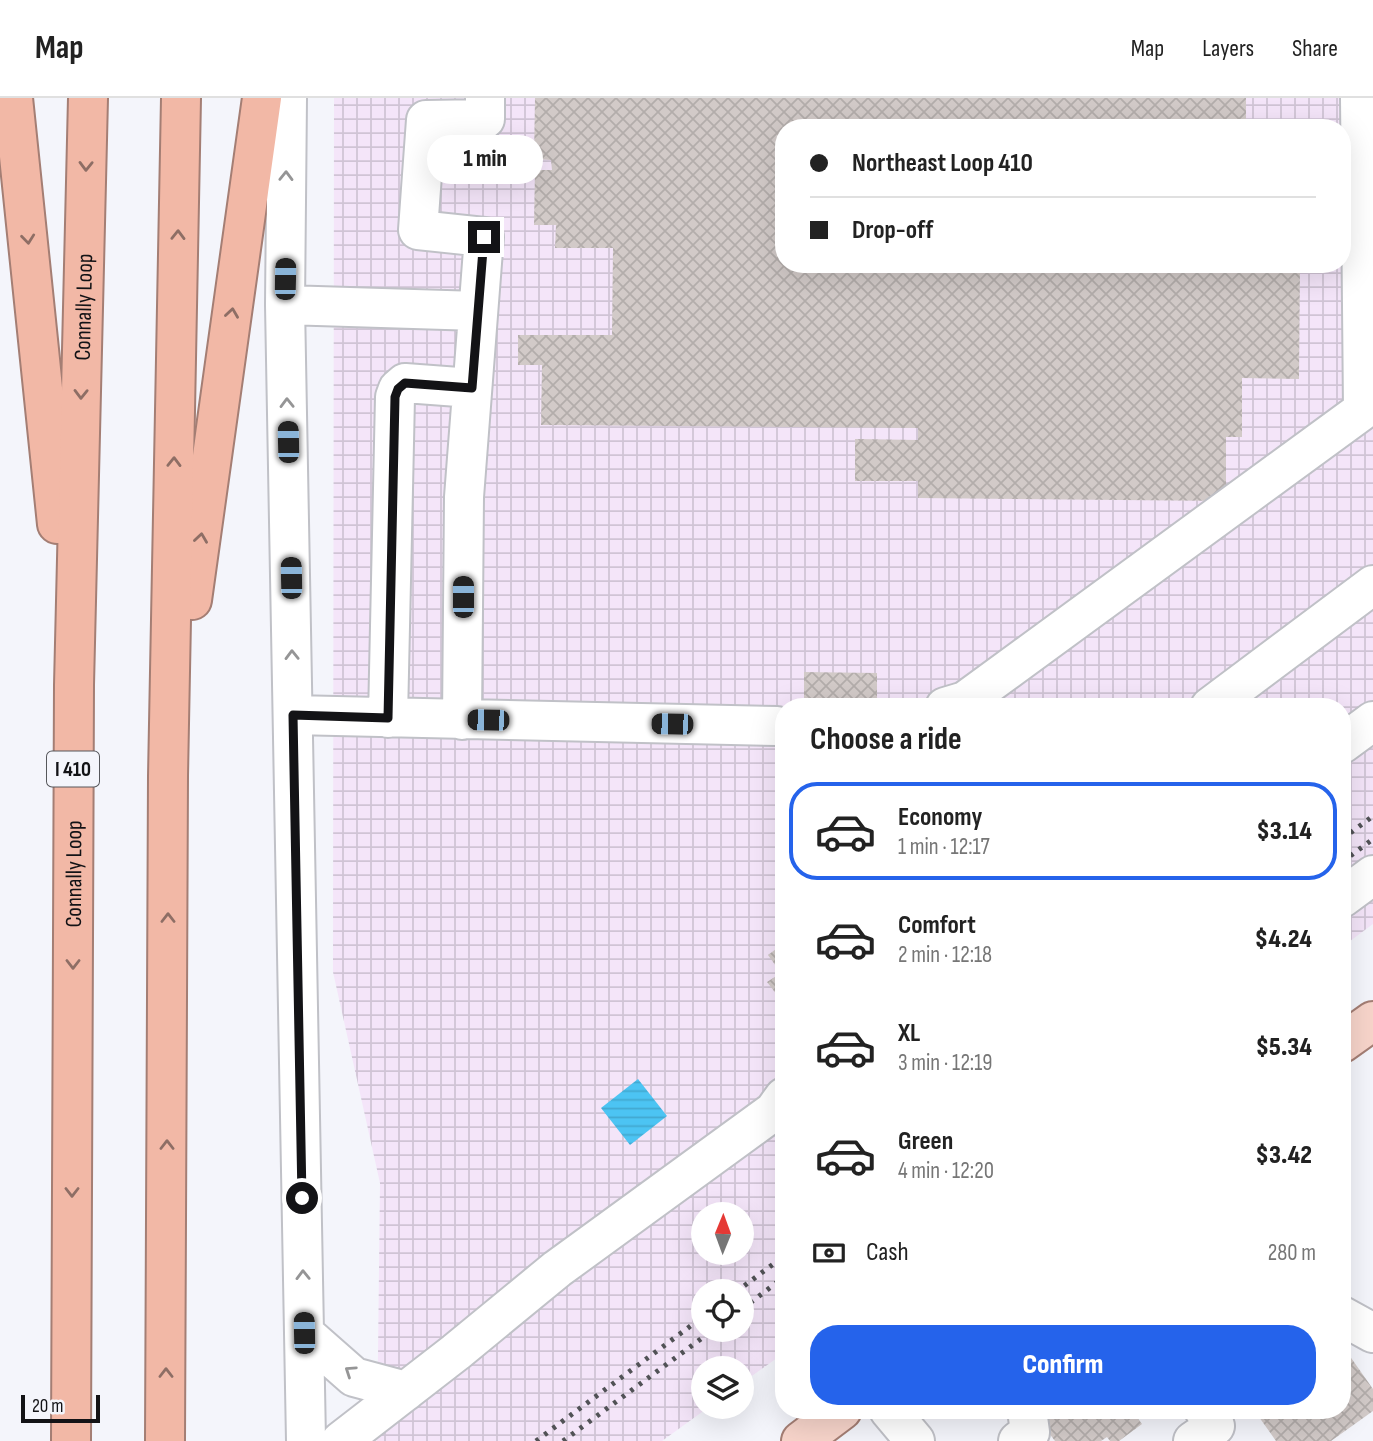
<!DOCTYPE html>
<html lang="en">
<head>
<meta charset="utf-8">
<style>
	:root { --surface:#fff; --page:#f2f2f2; --text:#222; --muted:#767676; --line:#e0e0e0; --accent:#2563eb }
	body { margin:0; font-family:"Sofia Sans Condensed",sans-serif; background:var(--page); color:var(--text); height:100vh; display:flex; flex-direction:column; font-size:26px; white-space:nowrap }
	* { box-sizing:border-box; margin:0 }
	p { font-size:23px; color:var(--muted) }
	.icon { flex:none; width:38px; height:38px; fill:none; stroke:currentColor; stroke-width:2; stroke-linecap:round; stroke-linejoin:round }
	.map { position:relative; flex:1; overflow:hidden }
	.panel { position:absolute; left:775px; top:600px; width:576px; height:721px; display:flex; flex-direction:column; background:var(--surface); border-radius:28px; box-shadow:0 7px 28px #0002 }
	.panel>* { flex:none }
	.hud { position:absolute; left:775px; top:21px; width:576px; height:154px; border-radius:28px; box-shadow:0 7px 28px #0002; display:grid; align-content:center; height:154px; padding:0 35px; background:var(--surface) }
	.needle { width:46px; rotate:1deg }
	.buttons { position:absolute; left:691px; top:1104px; display:grid; gap:14px }
	.buttons a { display:grid; place-items:center; width:63px; height:63px; border-radius:50%; background:var(--surface); box-shadow:0 7px 28px #0002; font-size:35px }
	.scale { position:absolute; left:21px; bottom:18px; width:79px; box-sizing:border-box; padding-left:7px; border:4px solid #131316; border-top:0; font-size:19px; line-height:24px; white-space:nowrap; color:#131316; -webkit-text-stroke:5px #f4f5fb; paint-order:stroke }
	.end { position:absolute; width:32px; height:32px; margin:-16px; border:9px solid #131316; background:#fff; box-shadow:0 0 0 4px #fff }
	.from { border-radius:50% }
	.bubble { position:absolute; height:49px; border-radius:24px; background:var(--surface); box-shadow:0 7px 28px #0002; font-size:23px; font-weight:800; line-height:49px; text-align:center }
	.car { position:absolute; width:21px; height:42px; margin:-21px -10px; border-radius:9px; box-shadow:0 0 5px 2px #0007; background:linear-gradient(#222 24%,#8ab4d8 0 40%,#222 0 76%,#8ab4d8 0 86%,#222 0) }
	.hud b { display:flex; align-items:center; gap:24px; height:66px; font-size:26px }
	.hud b+b { border-top:2px solid var(--line) }
	.hud i { width:18px; height:18px; background:var(--text) }
	ul { padding:0; list-style:none }
	li { display:flex; align-items:center; gap:21px; height:98px; margin:0 14px 10px; padding:0 21px; border:4px solid transparent; border-radius:28px }
	li div { flex:1 }
	li b { display:block; font-size:26px }
	li em { font-style:normal; font-weight:800 }
	li.on { border-color:var(--accent) }
	li>.icon { width:63px; height:63px; stroke-width:1.5 }
	h2 { padding:0 35px; font-size:32px; line-height:84px }
	.pay { display:flex; align-items:center; gap:18px; height:77px; padding:0 35px; font-size:26px }
	.pay p { margin-inline-start:auto }
	.cta { display:flex; gap:14px; margin-top:auto; padding:14px 35px }
	.cta a { flex:1; height:80px; border-radius:28px; background:var(--accent); color:#fff; font-size:28px; font-weight:800; line-height:80px; text-align:center }
	header { display:flex; align-items:center; gap:42px; box-sizing:border-box; height:98px; padding:0 35px; background:var(--surface); border-bottom:2px solid var(--line) }
	header strong { font-size:33px }
	nav { display:flex; gap:38px; margin-inline-start:auto; font-size:24px }
	.map>svg:first-child { display:block }
</style>
</head>
<body>
<header>
<strong>Map</strong>
<nav><a>Map</a><a>Layers</a><a>Share</a></nav>
</header>
<div class="map">
<svg width="1373" height="1343" viewBox="0 0 1373 1343">
	<defs>
		<pattern id="industrial-grid" width="8" height="8" patternUnits="userSpaceOnUse" patternTransform="scale(1.75)"><rect width="8" height="8" fill="#f4e5f9"/><path d="M0 4h8M4 0v8" fill="none" stroke="#d0c4d5"/></pattern>
		<pattern id="water-rules" width="6" height="5" patternUnits="userSpaceOnUse" patternTransform="scale(1.75)"><rect width="6" height="5" fill="#4cc4f3"/><path d="M0 2.5h6" fill="none" stroke="#42a8d0"/></pattern>
		<pattern id="building-cross-hatch" width="8" height="8" patternUnits="userSpaceOnUse" patternTransform="scale(1.75)"><rect width="8" height="8" fill="#d2cac8"/><path d="M0 0l8 8M0 8l8-8" fill="none" stroke="#b3adab"/></pattern>
	</defs>
	<rect width="100%" height="100%" fill="#f4f5fb"/>
	<path fill="url(#industrial-grid)" fill-rule="evenodd" d="M 334,0 L 1373,0 L 1373,826 L 1342,849 L 1342,609 L 784,609 L 784,1255 L 742,1285 L 742,1270 L 704,1270 L 704,1309 L 709,1309 L 662,1343 L 377,1343 L 380,1085 L 333,874 ZM 784,30 L 1342,30 L 1342,166 L 784,166 ZM 704,1116 L 742,1116 L 742,1155 L 704,1155 ZM 704,1194 L 742,1194 L 742,1232 L 704,1232 Z"/>
	<path fill="url(#water-rules)" d="M 638,981 L 667,1018 L 630,1047 L 601,1010 Z"/>
	<path fill="url(#building-cross-hatch)" d="M 535,0 L 1246,0 L 1246,30 L 784,30 L 784,166 L 1300,166 L 1299,281 L 1242,280 L 1242,339 L 1226,339 L 1226,403 L 918,400 L 918,383 L 855,383 L 855,341 L 918,342 L 918,330 L 541,327 L 542,267 L 518,267 L 518,237 L 612,237 L 613,150 L 555,150 L 556,127 L 534,127 L 535,72 L 552,72 L 551,62 L 534,61 Z
		M 804,574 L 877,575 L 877,609 L 804,609 Z
		M 784,845 L 784,906 L 767,884 L 781,875 L 768,857 Z
		M 1342,1247 L 1373,1291 L 1373,1313 L 1331,1343 L 1276,1343 L 1254,1312 L 1342,1312 Z
		M 1043,1312 L 1143,1312 L 1136,1318 L 1142,1326 L 1119,1343 L 1110,1343 L 1107,1339 L 1101,1343 L 1055,1343 L 1036,1318 Z"/>
	<g fill="none" stroke-linecap="round" stroke-linejoin="round">
		<defs>
			<path id="minor" d="M 287,0 L 285,207 L 306,1343
				M 285,207 L 478,213
				M 945,609 L 965,603 L 1363,312 L 1360,0
				M 1210,609 L 1373,487
				M 293,617 L 777,628
				M 388,620 L 395,299 L 398,291 L 405,285 L 472,290
				M 462,622 L 464,399 L 484,139 L 418,132 L 426,22 L 485,21 L 485,0
				M 1342,646 L 1373,623
				M 1342,800 L 1373,777
				M 1342,1218 L 1373,1235
				M 304,1235 L 354,1279 L 406,1293
				M 889,1312 L 915,1343
				M 341,1343 L 456,1254 L 557,1171 L 774,1013 L 784,999
				M 1018,1343 L 1030,1334 L 1027,1312
				M 1193,1343 L 1215,1328 L 1204,1312"/>
			<path id="major" d="M 1342,945 L 1373,923
				M 801,1343 L 842,1312"/>
			<g id="highway">
				<path d="M 13,0 L 57,426"/>
				<path d="M 192,502 L 262,0"/>
				<path id="s1" d="M 71,1343 L 74,587 L 88,0"/>
				<path d="M 165,1343 L 168,678 L 181,0"/>
			</g>
		</defs>
		<use href="#minor" stroke="#c0c1c7" stroke-width="42"/>
		<use href="#major" stroke="#a47e74" stroke-width="42"/>
		<use href="#highway" stroke="#a47e74" stroke-width="42"/>
		<use href="#minor" stroke="#fff" stroke-width="38"/>
		<use href="#major" stroke="#f7d4ca" stroke-width="38"/>
		<use href="#highway" stroke="#f2b8a6" stroke-width="38"/>
		<path stroke="#515256" stroke-width="5" stroke-dasharray="3.5 7" stroke-linecap="butt" d="M 1342,741 L 1373,718
			M 1342,764 L 1373,741
			M 736,1194 L 784,1158
			M 742,1211 L 784,1179
			M 536,1343 L 704,1218
			M 563,1343 L 713,1232"/>
	</g>
	<defs><path id="oneway-chevron" d="M-2-3.5L2.5 0L-2 3.5" fill="none" stroke-width="1.6" stroke-linecap="round" stroke-linejoin="round" transform="scale(1.75)"/></defs>
	<g stroke="#8e6e65">
		<use href="#oneway-chevron" transform="translate(86 68) rotate(91)"/>
		<use href="#oneway-chevron" transform="translate(178 137) rotate(-89)"/>
		<use href="#oneway-chevron" transform="translate(28 141) rotate(84)"/>
		<use href="#oneway-chevron" transform="translate(232 215) rotate(-82)"/>
		<use href="#oneway-chevron" transform="translate(81 296) rotate(91)"/>
		<use href="#oneway-chevron" transform="translate(174 364) rotate(-89)"/>
		<use href="#oneway-chevron" transform="translate(201 440) rotate(-82)"/>
		<use href="#oneway-chevron" transform="translate(168 820) rotate(-90)"/>
		<use href="#oneway-chevron" transform="translate(73 866) rotate(90)"/>
		<use href="#oneway-chevron" transform="translate(167 1047) rotate(-90)"/>
		<use href="#oneway-chevron" transform="translate(72 1094) rotate(90)"/>
		<use href="#oneway-chevron" transform="translate(166 1275) rotate(-90)"/>
	</g>
	<g stroke="#959596">
		<use href="#oneway-chevron" transform="translate(286 78) rotate(-89)"/>
		<use href="#oneway-chevron" transform="translate(287 305) rotate(-91)"/>
		<use href="#oneway-chevron" transform="translate(292 557) rotate(-91)"/>
		<use href="#oneway-chevron" transform="translate(303 1177) rotate(-91)"/>
		<use href="#oneway-chevron" transform="translate(350 1273) rotate(-146)"/>
	</g>
	<g fill="none" stroke-linecap="round" stroke-linejoin="round">
		<path stroke="#131316" stroke-width="9" d="M 302,1100 L 293,617 L 388,620 L 395,299 L 398,291 L 405,285 L 472,290 L 484,139"/>
	</g>
	<g text-anchor="middle" stroke-width="5" stroke-linejoin="round" paint-order="stroke">
		<rect fill="#f4f5fb" stroke="#56575b" stroke-width="2" x="47" y="653.5" width="52" height="35" rx="5"/>
		<g font-size="21" font-weight="bold" fill="#131316">
			<text x="73" y="678">I 410</text>
		</g>
		<g font-size="23" fill="#131316" stroke="#f4f5fb">
			<text dy="8" stroke="none"><textPath href="#s1" startOffset="1134">Connally Loop</textPath></text>
			<text dy="8" stroke="none"><textPath href="#s1" startOffset="567">Connally Loop</textPath></text>
		</g>
	</g>
</svg>
<div class="buttons">
<a><svg class="needle" viewBox="-14 -14 28 28"><path d="M0-13l5 13h-10z" fill="#e53935"/><path d="M0 13l5-13h-10z" fill="#767676"/></svg></a>
<a><svg class="icon" aria-label="locate" viewBox="0 0 24 24"><circle cx="12" cy="12" r="6"/><path d="M12 2v4M12 18v4M2 12h4M18 12h4"/></svg></a>
<a><svg class="icon" aria-label="layers" viewBox="0 0 24 24"><path d="M12 4l9 5-9 5-9-5zM3 14l9 5 9-5"/></svg></a>
</div>
<div class="scale">20 m</div>
<i class="end from" style="left:302px;top:1100px"></i>
<i class="end" style="left:484px;top:139px"></i>
<div class="bubble" style="left:427px;top:37px;width:116px">1 min</div>
<i class="car" style="left:285px;top:181px;rotate:1deg"></i>
<i class="car" style="left:288px;top:344px;rotate:359deg"></i>
<i class="car" style="left:291px;top:480px;rotate:359deg"></i>
<i class="car" style="left:463px;top:499px;rotate:0deg"></i>
<i class="car" style="left:488px;top:622px;rotate:271deg"></i>
<i class="car" style="left:672px;top:626px;rotate:271deg"></i>
<i class="car" style="left:304px;top:1235px;rotate:359deg"></i>
<div class="hud">
<b><i class="from"></i>Northeast Loop 410</b>
<b><i></i>Drop-off</b>
</div>
<section class="panel">
<h2>Choose a ride</h2>
<ul>
<li class="on"><svg class="icon" aria-label="car" viewBox="0 0 24 24"><path d="M5 17H2v-5l4-1 3-4h7l3 4 3 1v5h-3M9 17h6M6 11h13"/><circle cx="7" cy="17" r="2"/><circle cx="17" cy="17" r="2"/></svg><div><b>Economy</b><p>1 min · 12:17</p></div><em>$3.14</em></li>
<li><svg class="icon" aria-label="car" viewBox="0 0 24 24"><path d="M5 17H2v-5l4-1 3-4h7l3 4 3 1v5h-3M9 17h6M6 11h13"/><circle cx="7" cy="17" r="2"/><circle cx="17" cy="17" r="2"/></svg><div><b>Comfort</b><p>2 min · 12:18</p></div><em>$4.24</em></li>
<li><svg class="icon" aria-label="car" viewBox="0 0 24 24"><path d="M5 17H2v-5l4-1 3-4h7l3 4 3 1v5h-3M9 17h6M6 11h13"/><circle cx="7" cy="17" r="2"/><circle cx="17" cy="17" r="2"/></svg><div><b>XL</b><p>3 min · 12:19</p></div><em>$5.34</em></li>
<li><svg class="icon" aria-label="car" viewBox="0 0 24 24"><path d="M5 17H2v-5l4-1 3-4h7l3 4 3 1v5h-3M9 17h6M6 11h13"/><circle cx="7" cy="17" r="2"/><circle cx="17" cy="17" r="2"/></svg><div><b>Green</b><p>4 min · 12:20</p></div><em>$3.42</em></li>
</ul>
<div class="pay"><svg class="icon" aria-label="cash" viewBox="0 0 24 24"><path d="M3 7h18v10H3z"/><circle cx="12" cy="12" r="2"/></svg>Cash<p>280 m</p></div>
<div class="cta"><a>Confirm</a></div>
</section>
</div>
</body>
</html>
